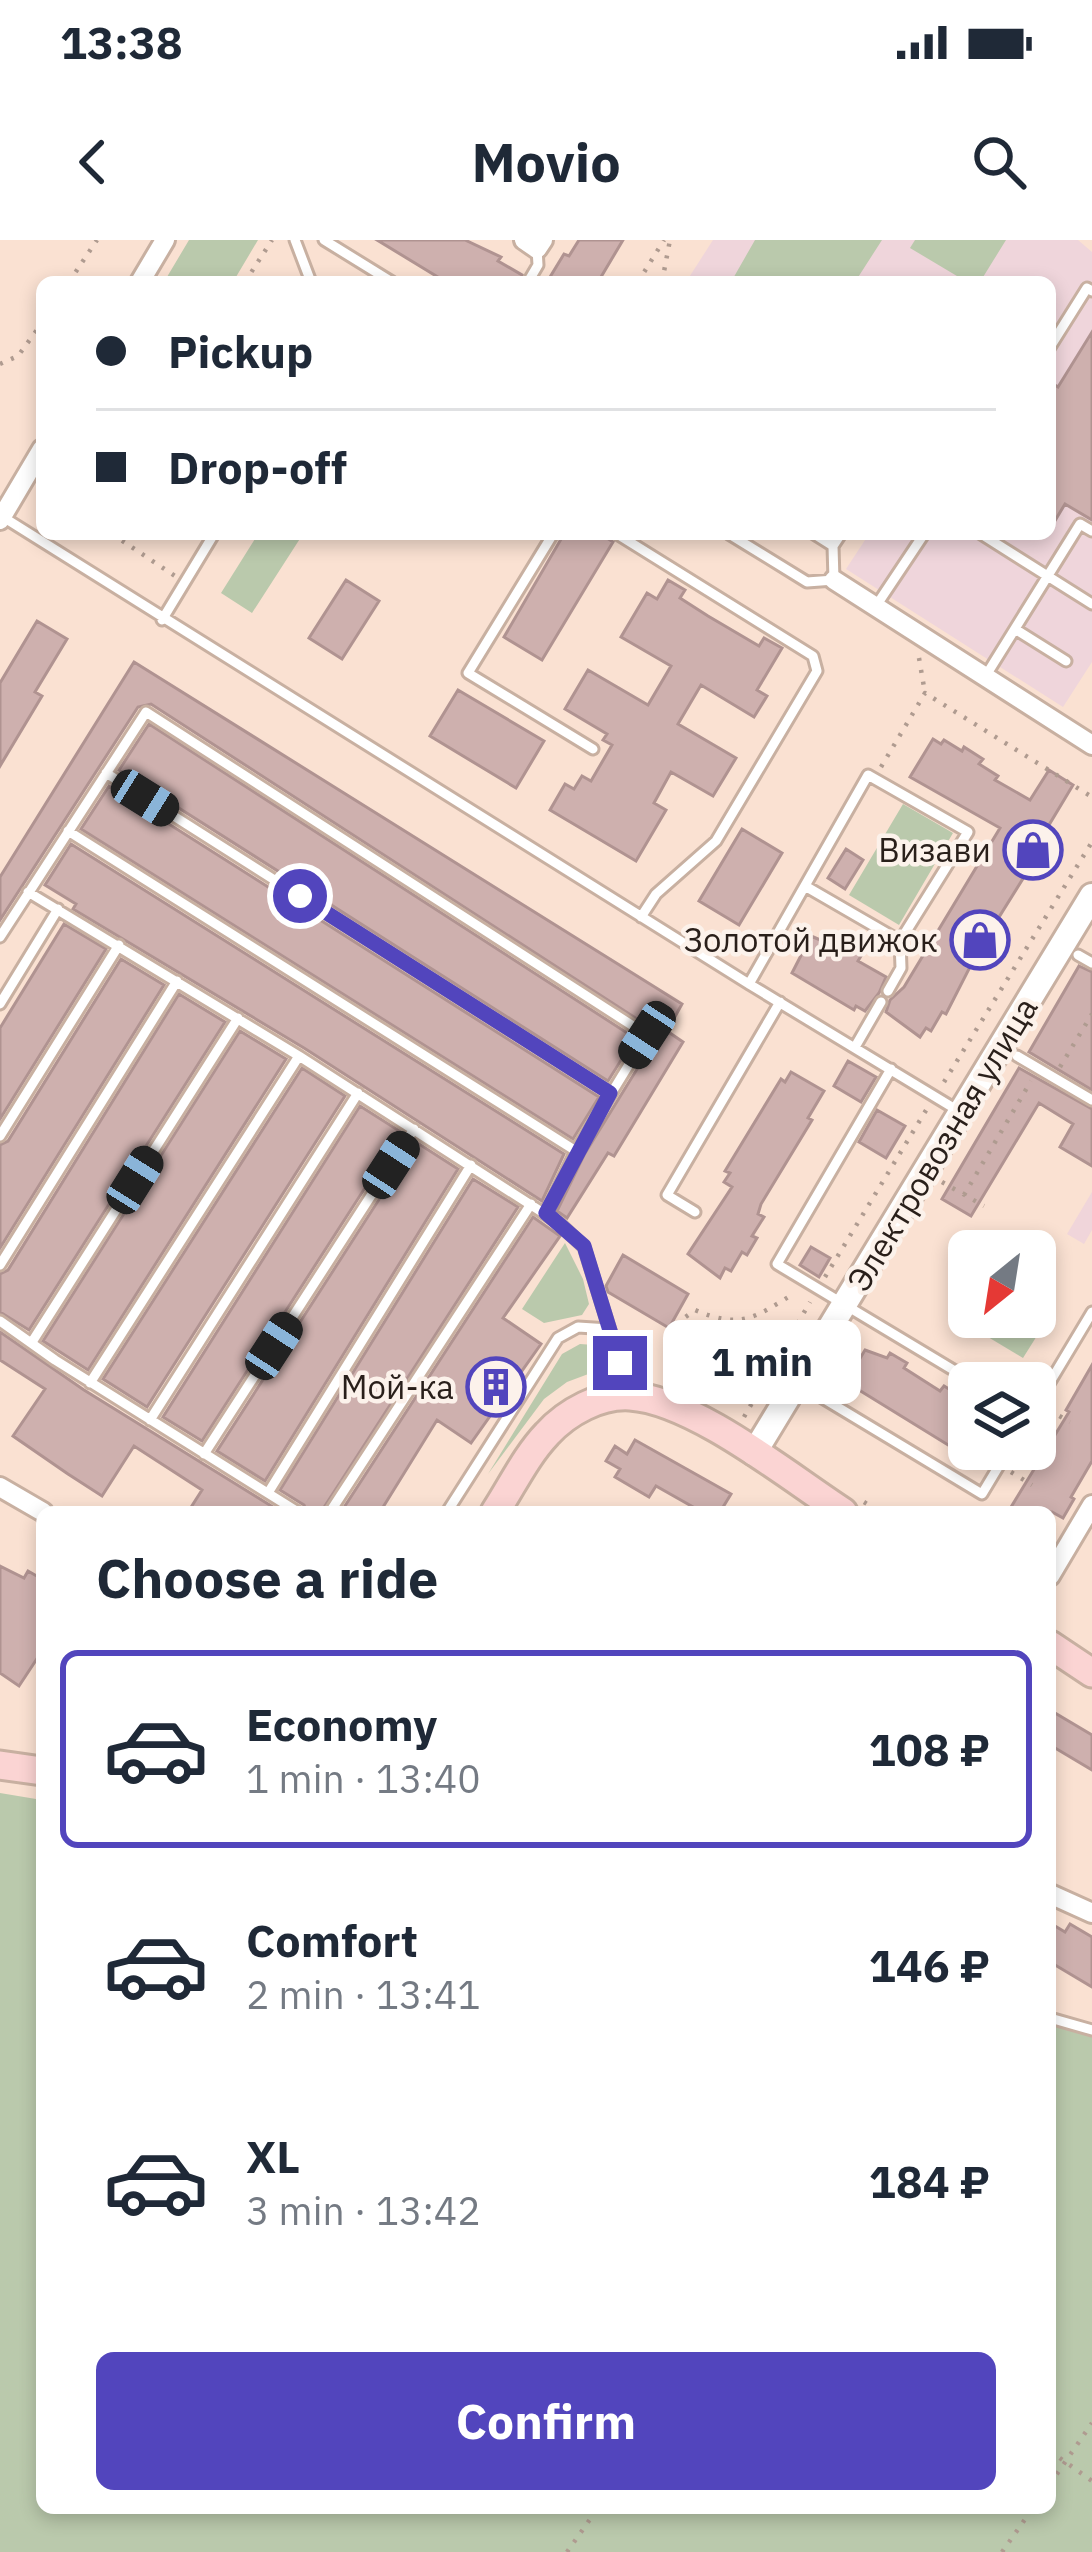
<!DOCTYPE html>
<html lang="en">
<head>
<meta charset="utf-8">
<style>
	:root { --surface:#fff; --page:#f2f2f3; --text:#1f2937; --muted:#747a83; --line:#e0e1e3; --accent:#5245bd }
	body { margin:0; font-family:"IBM Plex Sans",sans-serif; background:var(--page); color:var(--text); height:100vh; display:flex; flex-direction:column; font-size:45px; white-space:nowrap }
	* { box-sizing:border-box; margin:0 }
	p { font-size:39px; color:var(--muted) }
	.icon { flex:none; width:66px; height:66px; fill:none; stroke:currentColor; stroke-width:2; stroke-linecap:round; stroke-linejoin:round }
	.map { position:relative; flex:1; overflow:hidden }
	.details { position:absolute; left:36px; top:1266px; width:1020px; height:1008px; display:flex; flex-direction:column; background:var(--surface); border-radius:18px; box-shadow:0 6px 18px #0003 }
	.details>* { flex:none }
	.guide { position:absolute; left:36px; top:36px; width:1020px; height:264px; border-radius:18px; box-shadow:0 6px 18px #0003; display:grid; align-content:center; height:264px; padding:0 60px; background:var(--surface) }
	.needle { width:78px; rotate:210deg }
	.controls { position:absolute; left:948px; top:990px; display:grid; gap:24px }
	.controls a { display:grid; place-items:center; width:108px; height:108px; border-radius:18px; background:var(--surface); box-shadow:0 6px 18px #0003; font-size:60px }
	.end { position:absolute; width:54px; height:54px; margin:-27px; border:15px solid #5245bd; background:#fff; box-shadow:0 0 0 6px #fff }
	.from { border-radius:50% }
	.bubble { position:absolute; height:84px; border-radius:18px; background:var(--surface); box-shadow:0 6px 18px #0003; font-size:39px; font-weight:800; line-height:84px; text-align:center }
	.car { position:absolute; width:36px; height:72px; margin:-36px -18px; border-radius:15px; box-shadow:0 0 9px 3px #0007; background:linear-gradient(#222 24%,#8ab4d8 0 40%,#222 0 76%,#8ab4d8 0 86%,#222 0) }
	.guide b { display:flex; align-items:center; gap:42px; height:114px; font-size:45px }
	.guide b+b { border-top:3px solid var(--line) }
	.guide i { width:30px; height:30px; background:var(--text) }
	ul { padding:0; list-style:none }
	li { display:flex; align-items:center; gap:36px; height:198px; margin:0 24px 18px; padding:0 36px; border:6px solid transparent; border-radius:18px }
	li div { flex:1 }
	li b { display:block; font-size:45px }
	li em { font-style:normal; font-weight:800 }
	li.current { border-color:var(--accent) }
	li>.icon { width:108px; height:108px; stroke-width:1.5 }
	h2 { padding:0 60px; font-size:54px; line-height:144px }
	.primary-button { display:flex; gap:24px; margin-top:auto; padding:24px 60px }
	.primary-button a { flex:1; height:138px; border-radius:18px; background:var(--accent); color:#fff; font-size:48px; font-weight:800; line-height:138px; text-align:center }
	.status { display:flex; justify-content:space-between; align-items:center; height:84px; padding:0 60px; background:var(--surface); direction:ltr }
	.status svg { height:33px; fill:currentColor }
	header { display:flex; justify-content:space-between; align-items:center; height:156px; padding:0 60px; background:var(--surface); font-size:54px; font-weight:800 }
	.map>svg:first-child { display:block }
</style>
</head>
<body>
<div class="status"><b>13:38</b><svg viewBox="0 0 49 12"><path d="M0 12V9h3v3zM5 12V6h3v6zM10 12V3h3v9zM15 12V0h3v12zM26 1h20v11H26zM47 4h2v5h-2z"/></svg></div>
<header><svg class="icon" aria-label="back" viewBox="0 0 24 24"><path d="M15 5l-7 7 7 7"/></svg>Movio<svg class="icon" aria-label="search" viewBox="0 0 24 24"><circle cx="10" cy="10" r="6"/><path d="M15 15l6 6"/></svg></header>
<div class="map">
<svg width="1092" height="2312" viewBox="0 0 1092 2312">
	<rect width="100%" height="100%" fill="#fae1d2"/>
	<path fill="#f0d5da" d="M 1092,952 L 1092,990 L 1084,1004 L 1067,994 Z"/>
	<path fill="#efd5db" d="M 713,0 L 1078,0 L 1092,12 L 1092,422 L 1063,467 L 846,329 L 869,294 L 1050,294 L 1050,42 L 686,42 Z"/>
	<path fill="#bac9ac" d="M 189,0 L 258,0 L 233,42 L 164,42 Z
		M 755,0 L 882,0 L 855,42 L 731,42 Z
		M 915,0 L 1006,0 L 980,42 L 967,42 L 910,8 Z
		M 258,294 L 303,294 L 252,373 L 221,353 Z
		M 903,564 L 953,593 L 899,685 L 849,655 Z
		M 565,1003 L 583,1039 L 589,1064 L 582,1075 L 544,1083 L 522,1069 Z
		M 1000,1077 L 1034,1077 L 1045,1083 L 1023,1118 L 988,1097 Z
		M 580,1104 L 594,1105 L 603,1112 L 599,1130 L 567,1142 L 544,1159 L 488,1234 L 562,1114 Z
		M 0,1553 L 42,1560 L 42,2268 L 1050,2268 L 1050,1784 L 1092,1795 L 1092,2312 L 0,2312 Z"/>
	<path fill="#ceb0ae" stroke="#b09391" stroke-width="3" d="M 377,0 L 465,0 L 501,17 L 498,21 L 522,35 L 519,42 L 446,42 Z
		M 579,0 L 623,0 L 598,42 L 547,42 L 564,14 L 569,16 Z
		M 1092,92 L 1092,280 L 1065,264 L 1050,289 L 1050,142 L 1058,147 Z
		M 564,294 L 601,294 L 613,302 L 542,420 L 504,397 Z
		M 346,340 L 379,361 L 342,419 L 309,398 Z
		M 668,340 L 685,350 L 680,358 L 708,376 L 759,406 L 764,398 L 782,408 L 757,450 L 767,456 L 754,477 L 701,445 L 678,484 L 736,518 L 713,556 L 671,532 L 654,563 L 666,570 L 636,621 L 550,570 L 565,544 L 574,549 L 582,536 L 591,541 L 612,505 L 603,500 L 607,494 L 565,469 L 588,430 L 648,465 L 671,426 L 621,397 L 647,353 L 657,359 Z
		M 37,381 L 67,399 L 35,452 L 42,456 L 0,526 L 0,443 Z
		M 134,422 L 682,764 L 667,791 L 683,802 L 614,916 L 608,913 L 567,978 L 557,971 L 584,915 L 655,800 L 654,790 L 151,464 L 138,467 L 0,680 L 0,637 Z
		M 458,450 L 544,501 L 516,548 L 430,496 Z
		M 149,484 L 635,798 L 608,841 L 119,530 Z
		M 933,499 L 941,504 L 944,500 L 962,511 L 964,507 L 983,519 L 979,524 L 998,536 L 995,540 L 1030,560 L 1049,530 L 1073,545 L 1046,590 L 1050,592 L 1039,610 L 1044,614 L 1033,632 L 1029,629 L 996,682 L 1002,685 L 989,705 L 986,702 L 974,719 L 946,774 L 942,772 L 931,791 L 926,788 L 920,797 L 886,772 L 890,760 L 904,747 L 1000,588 L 910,537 Z
		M 109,546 L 599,857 L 573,899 L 81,589 Z
		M 742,589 L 782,613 L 739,685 L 699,661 Z
		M 71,604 L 564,914 L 542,961 L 304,808 L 73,669 L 76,664 L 45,645 Z
		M 846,609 L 863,620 L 845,649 L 828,638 Z
		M 64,684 L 106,709 L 0,879 L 0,788 Z
		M 811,696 L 841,709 L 843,705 L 861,716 L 858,721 L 886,737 L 879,753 L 865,771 L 856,766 L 854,770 L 792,733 Z
		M 121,719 L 164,745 L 0,1008 L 0,905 L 8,901 Z
		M 1079,726 L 1092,732 L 1092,850 L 1029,812 Z
		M 179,754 L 225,782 L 29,1090 L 0,1072 L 0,1034 L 8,1030 Z
		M 240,791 L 286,819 L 88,1130 L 43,1101 Z
		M 848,821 L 876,837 L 861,862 L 834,846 Z
		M 302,828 L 345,856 L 147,1167 L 103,1139 Z
		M 1019,828 L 1092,869 L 1092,926 L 1060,907 L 1073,884 L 1039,863 L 971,976 L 942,959 Z
		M 791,832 L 824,851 L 808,878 L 812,880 L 761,964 L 758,974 L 764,977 L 752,996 L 757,998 L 747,1015 L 742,1012 L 731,1031 L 725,1028 L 720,1038 L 688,1014 L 732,947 L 724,942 L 730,933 L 725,931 L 781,839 L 785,842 Z
		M 360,866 L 401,892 L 202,1201 L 163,1177 Z
		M 877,870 L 905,886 L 886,918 L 859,902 Z
		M 416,902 L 458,929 L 265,1241 L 217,1211 Z
		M 473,939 L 518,967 L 321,1272 L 307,1272 L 304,1265 L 280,1250 Z
		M 533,977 L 560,996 L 503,1078 L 541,1104 L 471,1203 L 437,1180 L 380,1272 L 341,1272 Z
		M 811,1007 L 830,1018 L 819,1037 L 800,1025 Z
		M 623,1015 L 688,1054 L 669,1088 L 608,1052 L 606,1046 Z
		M 703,1086 L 716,1125 L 698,1131 L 685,1092 Z
		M 0,1092 L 84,1150 L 281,1272 L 188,1272 L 202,1250 L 134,1206 L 102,1256 L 68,1234 L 13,1196 L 45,1149 L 0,1120 Z
		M 865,1110 L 887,1118 L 890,1113 L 907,1123 L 904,1128 L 940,1151 L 944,1146 L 962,1157 L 959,1162 L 969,1168 L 969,1210 L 956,1203 L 953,1208 L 846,1142 Z
		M 1092,1125 L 1092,1221 L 1071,1257 L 1074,1259 L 1063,1278 L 1052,1272 L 1008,1272 L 1069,1172 L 1066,1170 Z
		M 635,1200 L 731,1254 L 720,1272 L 702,1272 L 656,1246 L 649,1257 L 615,1237 L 620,1229 L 606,1221 L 615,1206 L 627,1214 Z
		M 0,1326 L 24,1338 L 28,1331 L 42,1339 L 42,1411 L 19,1446 L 0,1433 Z
		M 1050,1470 L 1092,1495 L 1092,1530 L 1050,1505 Z
		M 1050,1683 L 1065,1692 L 1070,1684 L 1092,1697 L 1092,1747 L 1050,1722 Z"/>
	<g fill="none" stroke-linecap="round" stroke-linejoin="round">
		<defs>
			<path id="service" d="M 295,0 L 311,42
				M 324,0 L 392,42
				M 528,42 L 538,25 L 537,9
				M 1050,107 L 1087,48 L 1092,51
				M 3,277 L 749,744 L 957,870
				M 553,294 L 468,433 L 593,509
				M 617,294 L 813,416 L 817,431 L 716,601 L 656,654 L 641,677
				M 729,294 L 807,342 L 834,340 L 833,306 L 841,294
				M 814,294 L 833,306
				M 981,294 L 1092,364
				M 876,366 L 924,294
				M 162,380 L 214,294
				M 1015,389 L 1066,421
				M 985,437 L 1080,284 L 1092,291
				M 106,533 L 610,853
				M 68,591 L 576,911
				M 28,652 L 299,816 L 559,983 L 584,1007 L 629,1151
				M 0,697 L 146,472 L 647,795 L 576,911 L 546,973
				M 1078,715 L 1092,723
				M 749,744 L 868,535 L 968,592 L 900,701 L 805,646
				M 888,751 L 901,728 L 900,701
				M 0,764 L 58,669
				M 855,807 L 881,762
				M 1017,816 L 1092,860
				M 891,829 L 777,1024 L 975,1143
				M 0,896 L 119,705
				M 695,972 L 667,955 L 780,762
				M 0,1025 L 177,741
				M 0,1081 L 55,1120 L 298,1272
				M 32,1102 L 238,778
				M 90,1143 L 299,816
				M 801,1145 L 982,1254 L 1009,1209
				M 1035,1167 L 1092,1072
				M 150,1180 L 358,853
				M 204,1214 L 414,889
				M 268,1253 L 471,925
				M 330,1272 L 531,964
				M 447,1272 L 558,1098 L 578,1087 L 609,1089
				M 1050,1778 L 1092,1790"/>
			<path id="minor" d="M 524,0 L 537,9 L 543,0
				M 140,42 L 165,0
				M 0,280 L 42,209
				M 834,340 L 1092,505
				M 0,1247 L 43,1272
				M 1050,1336 L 1092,1265
				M 1050,1654 L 1092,1673"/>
			<path id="tertiary" d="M 754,1213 L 1092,656"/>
			<path id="secondary" d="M 495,1272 C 512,1246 526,1216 547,1194 C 567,1172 600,1154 630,1156 C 694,1160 789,1237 843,1272
				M 1050,1405 L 1092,1433
				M 0,1525 L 42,1531"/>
		</defs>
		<use href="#service" stroke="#c8b0a1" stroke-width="15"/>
		<use href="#minor" stroke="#c8b0a1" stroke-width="24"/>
		<use href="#tertiary" stroke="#c8b0a1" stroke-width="30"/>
		<use href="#secondary" stroke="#c8b0a1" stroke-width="33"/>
		<path stroke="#af9b90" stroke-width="4.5" stroke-dasharray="3 9" stroke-linecap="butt" d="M 69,42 L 97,0
			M 245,42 L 272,0
			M 638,42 L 664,0
			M 662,42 L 670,0
			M 0,124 L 18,116 L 42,83
			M 112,294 L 175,336
			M 919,418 L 925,453
			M 881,527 L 925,453 L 1092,557
			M 1060,827 L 1092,774
			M 944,842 L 1092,602
			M 942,942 L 984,966
			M 964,955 L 1031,841
			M 825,1037 L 928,867
			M 676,1084 L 695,1070 C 742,1090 755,1077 795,1053
			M 1049,1170 L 1070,1182
			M 744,1177 L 810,1062
			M 1011,1232 L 1032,1245
			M 864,1262 L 880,1272
			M 1050,2211 L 1092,2241
			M 1050,2244 L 1092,2183
			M 567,2312 L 598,2268
			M 1002,2312 L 1033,2268"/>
		<use href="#service" stroke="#fff" stroke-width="9"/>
		<use href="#minor" stroke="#fff" stroke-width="18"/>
		<use href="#tertiary" stroke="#fff" stroke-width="24"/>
		<use href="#secondary" stroke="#fbd4d3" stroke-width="27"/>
	</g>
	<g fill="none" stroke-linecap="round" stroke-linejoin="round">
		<path stroke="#5245bd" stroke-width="15" d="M 300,656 L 610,853 L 546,973 L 584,1006 L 620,1123"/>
	</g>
	<defs>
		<symbol id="shop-ring" viewBox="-11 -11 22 22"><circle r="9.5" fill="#fcf2eb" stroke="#5245bd" stroke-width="1.5"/><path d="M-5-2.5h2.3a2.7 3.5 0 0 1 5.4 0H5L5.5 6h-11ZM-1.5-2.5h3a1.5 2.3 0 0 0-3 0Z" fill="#5245bd"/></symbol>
		<symbol id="building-ring" viewBox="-11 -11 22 22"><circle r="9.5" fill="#fcf2eb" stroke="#5245bd" stroke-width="1.5"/><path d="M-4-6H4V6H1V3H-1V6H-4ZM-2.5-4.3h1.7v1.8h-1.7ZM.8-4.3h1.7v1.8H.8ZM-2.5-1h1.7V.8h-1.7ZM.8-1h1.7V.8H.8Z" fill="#5245bd"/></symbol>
	</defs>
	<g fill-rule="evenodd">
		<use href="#shop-ring" x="1000" y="577" width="66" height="66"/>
		<use href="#shop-ring" x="947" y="667" width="66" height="66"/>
		<use href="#building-ring" x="463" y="1114" width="66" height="66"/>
	</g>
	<g text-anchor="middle" stroke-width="9" stroke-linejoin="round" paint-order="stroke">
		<g font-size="33" fill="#291f1a" stroke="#fcf2eb" text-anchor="end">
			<text x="991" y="622">Визави</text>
			<text x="938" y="712">Золотой движок</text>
			<text x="454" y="1159">Мой-ка</text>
		</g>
		<g font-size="33" fill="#291f1a" stroke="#fcf2eb">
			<text transform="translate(942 904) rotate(-59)" y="12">Электровозная улица</text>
		</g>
	</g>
</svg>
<div class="controls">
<a><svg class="needle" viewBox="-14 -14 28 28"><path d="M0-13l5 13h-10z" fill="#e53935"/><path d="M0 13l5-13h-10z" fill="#747a83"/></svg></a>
<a><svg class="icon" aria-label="layers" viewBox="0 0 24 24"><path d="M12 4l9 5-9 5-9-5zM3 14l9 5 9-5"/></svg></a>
</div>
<i class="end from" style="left:300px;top:656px"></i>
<i class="end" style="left:620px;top:1123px"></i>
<div class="bubble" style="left:663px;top:1080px;width:198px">1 min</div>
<i class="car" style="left:145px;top:558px;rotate:122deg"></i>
<i class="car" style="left:647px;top:795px;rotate:213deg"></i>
<i class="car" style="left:391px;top:925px;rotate:33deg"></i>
<i class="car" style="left:135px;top:940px;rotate:32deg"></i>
<i class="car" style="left:274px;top:1106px;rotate:33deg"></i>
<div class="guide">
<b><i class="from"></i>Pickup</b>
<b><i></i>Drop-off</b>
</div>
<section class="details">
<h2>Choose a ride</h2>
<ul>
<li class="current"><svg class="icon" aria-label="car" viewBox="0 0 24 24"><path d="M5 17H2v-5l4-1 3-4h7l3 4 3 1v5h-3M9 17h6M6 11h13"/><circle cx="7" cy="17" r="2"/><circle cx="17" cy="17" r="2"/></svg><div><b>Economy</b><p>1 min · 13:40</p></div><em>108 ₽</em></li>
<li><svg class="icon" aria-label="car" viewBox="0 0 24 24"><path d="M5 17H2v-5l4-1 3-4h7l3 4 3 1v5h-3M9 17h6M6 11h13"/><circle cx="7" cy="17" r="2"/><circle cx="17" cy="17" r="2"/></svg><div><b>Comfort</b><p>2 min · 13:41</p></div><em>146 ₽</em></li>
<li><svg class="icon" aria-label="car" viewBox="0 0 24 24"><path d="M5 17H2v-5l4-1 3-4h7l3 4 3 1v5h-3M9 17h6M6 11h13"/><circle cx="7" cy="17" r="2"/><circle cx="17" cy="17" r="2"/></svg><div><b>XL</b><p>3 min · 13:42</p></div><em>184 ₽</em></li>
</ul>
<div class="primary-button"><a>Confirm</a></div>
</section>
</div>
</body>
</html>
